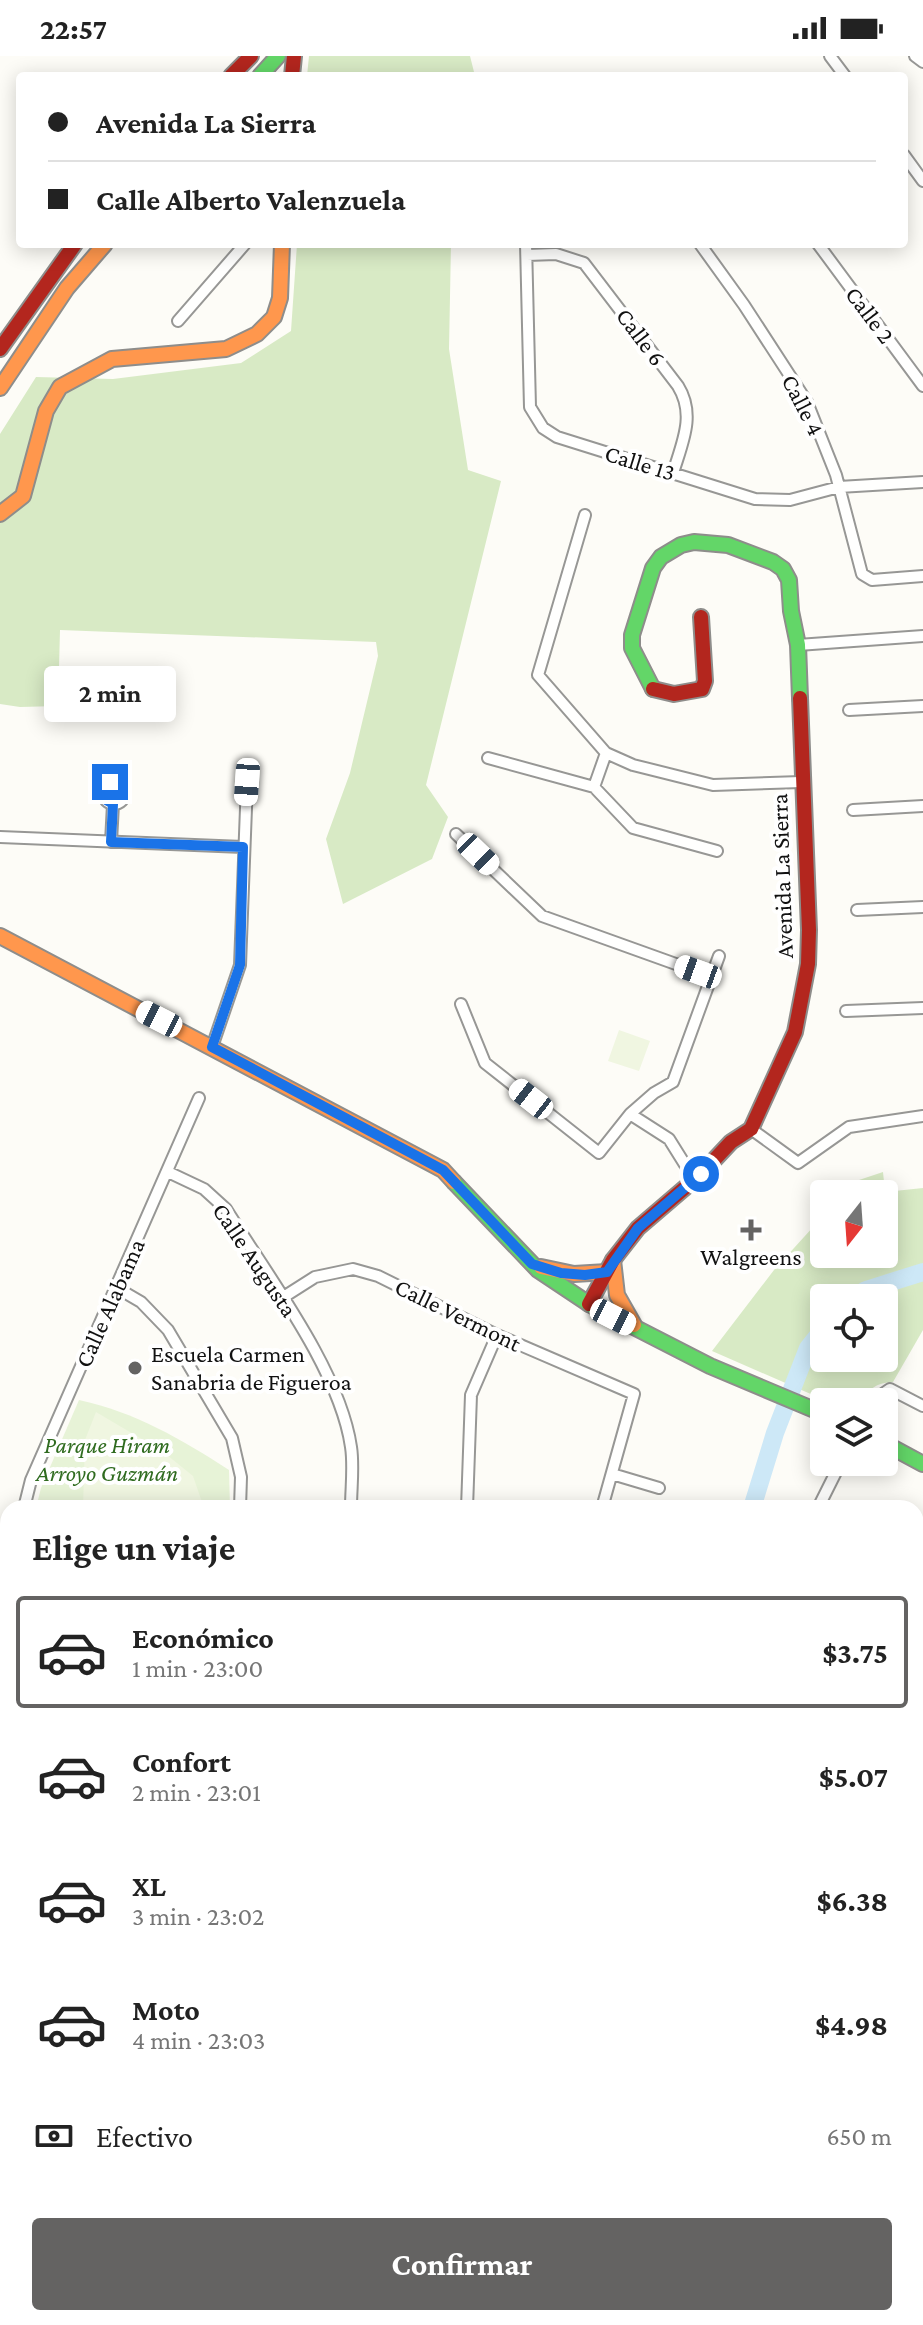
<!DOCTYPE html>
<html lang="es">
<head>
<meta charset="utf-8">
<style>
	:root { --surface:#fff; --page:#f2f2f2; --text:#222; --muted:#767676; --line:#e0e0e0; --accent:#646362 }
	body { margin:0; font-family:"Crimson Pro",serif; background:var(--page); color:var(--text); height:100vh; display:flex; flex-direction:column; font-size:30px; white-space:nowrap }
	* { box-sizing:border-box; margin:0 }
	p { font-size:26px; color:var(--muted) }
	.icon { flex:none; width:44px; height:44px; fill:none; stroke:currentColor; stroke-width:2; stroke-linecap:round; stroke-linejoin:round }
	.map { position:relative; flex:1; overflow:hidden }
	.sheet { position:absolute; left:0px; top:1444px; width:924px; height:826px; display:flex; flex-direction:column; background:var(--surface); border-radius:24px 24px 0 0; box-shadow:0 4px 20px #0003 }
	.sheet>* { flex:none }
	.hud { position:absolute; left:16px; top:16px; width:892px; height:176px; border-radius:8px; box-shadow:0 4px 20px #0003; display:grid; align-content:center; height:176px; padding:0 32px; background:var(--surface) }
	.needle { width:52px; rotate:197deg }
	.controls { position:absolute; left:810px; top:1124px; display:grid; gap:16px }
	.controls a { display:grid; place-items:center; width:88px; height:88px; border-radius:8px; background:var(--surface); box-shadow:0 4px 20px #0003; font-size:40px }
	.end { position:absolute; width:36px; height:36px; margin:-18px; border:10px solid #1a73e8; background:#fff; box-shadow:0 0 0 4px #fff }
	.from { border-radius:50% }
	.bubble { position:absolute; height:56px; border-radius:8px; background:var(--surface); box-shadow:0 4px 20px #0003; font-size:26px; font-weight:700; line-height:56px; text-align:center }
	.car { position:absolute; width:24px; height:48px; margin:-24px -12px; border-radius:10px; box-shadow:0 0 6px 2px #0007; background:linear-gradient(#fff 24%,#345 0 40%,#fff 0 76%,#345 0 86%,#fff 0) }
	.hud b { display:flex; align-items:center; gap:28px; height:76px; font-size:30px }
	.hud b+b { border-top:2px solid var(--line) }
	.hud i { width:20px; height:20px; background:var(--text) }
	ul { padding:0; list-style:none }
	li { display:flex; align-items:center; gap:24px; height:112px; margin:0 16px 12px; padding:0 16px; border:4px solid transparent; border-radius:8px }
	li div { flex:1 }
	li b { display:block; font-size:30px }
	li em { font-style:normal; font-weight:700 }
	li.active { border-color:var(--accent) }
	li>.icon { width:72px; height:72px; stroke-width:1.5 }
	h2 { padding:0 32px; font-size:36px; line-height:96px }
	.pay { display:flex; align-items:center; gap:20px; height:88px; padding:0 32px; font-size:30px }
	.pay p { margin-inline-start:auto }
	.primary-button { display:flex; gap:16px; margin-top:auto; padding:16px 32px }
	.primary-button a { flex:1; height:92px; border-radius:8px; background:var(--accent); color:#fff; font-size:32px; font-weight:700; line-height:92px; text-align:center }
	.status { display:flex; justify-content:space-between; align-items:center; height:56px; padding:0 40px; background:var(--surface); direction:ltr }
	.status svg { height:22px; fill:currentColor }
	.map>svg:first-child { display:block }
</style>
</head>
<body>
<div class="status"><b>22:57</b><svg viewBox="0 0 49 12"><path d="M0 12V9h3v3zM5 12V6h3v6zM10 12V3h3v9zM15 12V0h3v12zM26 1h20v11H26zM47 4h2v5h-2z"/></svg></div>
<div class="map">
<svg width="923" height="2269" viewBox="0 0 923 2269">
	<rect width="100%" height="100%" fill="#fdfcf7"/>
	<path fill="#e7f3d7" d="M 79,1344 C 135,1356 181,1383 229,1414 L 230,1452 L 36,1452 L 41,1432 Z"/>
	<path fill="#d8eac5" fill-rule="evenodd" d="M 309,0 L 470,0 L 475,20 L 307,20 Z
		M 297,188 L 451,188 L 449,293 L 468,414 L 501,425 L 426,729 L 448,761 L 432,803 L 343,848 L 326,783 L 350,717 L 378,600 L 376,586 L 60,574 L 58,650 L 20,651 L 0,648 L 0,378 L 36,321 L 113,323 L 241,307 L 291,275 Z
		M 883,1116 L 885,1136 L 923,1132 L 923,1274 L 893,1326 C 877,1327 869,1332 861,1346 L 829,1346 L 712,1295 L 774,1214 L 824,1159 L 824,1198 L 884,1198 L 884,1138 L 845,1138 L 859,1124 ZM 884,1242 L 884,1302 L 824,1302 L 824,1242 Z"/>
	<path fill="#f0f6e1" d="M 619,974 L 650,985 L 639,1015 L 608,1005 Z
		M 96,1356 L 162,1395 L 193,1420 L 204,1452 L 83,1452 L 85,1384 Z"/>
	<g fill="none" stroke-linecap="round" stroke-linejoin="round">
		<path stroke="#cde8f7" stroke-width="18" d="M 853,1242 L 866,1234 L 923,1216
			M 752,1452 L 775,1377 L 808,1292 L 824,1272
			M 565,2269 L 567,2262"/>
		<defs>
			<path id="street" d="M 830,0 L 845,20
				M 915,0 L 923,6
				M 904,99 L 923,125
				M 526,188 L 530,351 L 543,372 L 557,381 L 755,443 L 790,444 L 839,431 L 923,426
				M 700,188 L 744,249 L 807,346 L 836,419 L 862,518 L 872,524 L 923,520
				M 818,188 L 923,330
				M 527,199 L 556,198 L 584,207 L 678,330 C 696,359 682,387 673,417
				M 178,265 L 245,188
				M 585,459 L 538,619 L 606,697 L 633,709 L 713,729 L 801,726
				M 798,589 L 923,580
				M 849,654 L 923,650
				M 488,702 L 594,731 L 606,697
				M103 737a11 11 0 1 1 22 0a11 11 0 1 1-22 0Z
				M 594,731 L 633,772 L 717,795
				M 853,754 L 923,750
				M 456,778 L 542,860 L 712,921
				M 0,781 L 243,791
				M 111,786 L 113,748
				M 857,854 L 923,851
				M 461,948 L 485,1007 L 599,1097 L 630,1058 L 669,1083 L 694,1123
				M 846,955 L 923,952
				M 212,991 L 240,909 L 247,726
				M 630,1058 L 654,1037 L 673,1026 L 719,900
				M 751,1073 L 798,1107 L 849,1071 L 923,1060
				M 168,1116 L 204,1133 L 226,1153 C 267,1219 340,1314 351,1391 C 354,1410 351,1432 351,1452
				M 117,1232 L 141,1246 L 168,1274 L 232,1382 L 241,1421 L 240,1452
				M 282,1242 L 315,1221 L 353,1213 L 378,1220 L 497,1279 L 634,1338 L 602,1452
				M 871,1346 L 890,1333 L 923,1350
				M 612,1418 L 659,1432
				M 24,1452 L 31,1424 L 199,1042
				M 467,1452 L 471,1339 L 497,1279
				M 818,1452 L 841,1406
				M 916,1489 L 923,1475
				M 4,1526 L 8,1513
				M 916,1607 L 923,1609
				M 0,1635 L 8,1638
				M 916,1706 L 923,1708
				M 916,1814 L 923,1820
				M 0,1901 L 4,1877 L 8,1766
				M 916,1963 L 923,1974
				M 916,2024 L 923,2020
				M 0,2044 L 8,2047
				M 916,2168 L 923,2167
				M 228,2262 L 245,2269
				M 451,2262 L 452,2269
				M 320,2269 L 382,2262
				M 619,2269 L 621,2262"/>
			<path id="fast" d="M 260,20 L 278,0
				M 653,633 L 632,592 L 632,579 L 653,512 L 661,501 L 681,489 L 694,486 L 728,489 L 773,506 L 783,513 L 789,524 L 791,555 L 798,589 L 800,642
				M 454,1126 L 538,1214 L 589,1248 L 710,1310 L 824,1358
				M 884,1387 L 923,1408"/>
			<path id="slow" d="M 0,332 L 67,232 L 105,188
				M 0,458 L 23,440 L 46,355 L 60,331 L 112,303 L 226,293 L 257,278 L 274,261 L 280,242 L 282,188
				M 0,880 L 443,1114 L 454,1126
				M 613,1204 L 617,1239 L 634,1269
				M 541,1211 L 574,1218 L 607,1216"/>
			<path id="jam" d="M 231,20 L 251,0
				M 292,20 L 294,0
				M 0,293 L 75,188
				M 653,633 L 674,638 L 702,633 L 705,625 L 701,561
				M 589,1248 L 613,1204 L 638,1172 L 701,1118 L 731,1086 L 751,1073 L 795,976 L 808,908 L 809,874 L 800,642"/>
		</defs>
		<use href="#street" stroke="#979795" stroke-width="14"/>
		<use href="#fast" stroke="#8e8d8b" stroke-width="18"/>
		<use href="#slow" stroke="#8e8d8b" stroke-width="18"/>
		<use href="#jam" stroke="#8e8d8b" stroke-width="18"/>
		<use href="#street" stroke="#fffffe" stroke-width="10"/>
		<use href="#fast" stroke="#63d668" stroke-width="14"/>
		<use href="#slow" stroke="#ff974d" stroke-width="14"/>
		<use href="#jam" stroke="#b3261e" stroke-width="14"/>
	</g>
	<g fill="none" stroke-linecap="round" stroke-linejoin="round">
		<path stroke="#1a73e8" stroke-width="10" d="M 110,726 L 103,736 L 106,744 L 113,748 L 111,786 L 243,791 L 240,909 L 212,991 L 443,1114 L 532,1208 L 561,1217 L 585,1219 L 607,1216 L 638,1172 L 701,1118"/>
	</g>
	<g fill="#646362" stroke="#fff" stroke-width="3">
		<path d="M747 1162h8v8h8v8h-8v8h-8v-8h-8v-8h8z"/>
		<circle cx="135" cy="1312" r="8"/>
	</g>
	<g text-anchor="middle" stroke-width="8" stroke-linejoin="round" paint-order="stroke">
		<g font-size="24" fill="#111" stroke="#fff">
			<text transform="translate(870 259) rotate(53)" y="8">Calle 2</text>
			<text transform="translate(641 281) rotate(53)" y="8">Calle 6</text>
			<text transform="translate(803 349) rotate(63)" y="8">Calle 4</text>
			<text transform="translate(640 407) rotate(17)" y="8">Calle 13</text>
			<text transform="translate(782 820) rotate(-92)" y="8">Avenida La Sierra</text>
			<text transform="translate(255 1204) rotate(56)" y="8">Calle Augusta</text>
			<text transform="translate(110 1247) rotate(-66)" y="8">Calle Alabama</text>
			<text transform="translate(458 1259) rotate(26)" y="8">Calle Vermont</text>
		</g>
		<g font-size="24" fill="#111" stroke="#fff">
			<text x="751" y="1209">Walgreens</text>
			<text x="151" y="1306" text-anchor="start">Escuela Carmen<tspan x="151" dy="28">Sanabria de Figueroa</tspan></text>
		</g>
		<g font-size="24" font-style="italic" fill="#2f6b1f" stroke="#fff">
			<text x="107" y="1397">Parque Hiram<tspan x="107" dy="28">Arroyo Guzmán</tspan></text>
		</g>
	</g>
</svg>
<div class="controls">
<a><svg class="needle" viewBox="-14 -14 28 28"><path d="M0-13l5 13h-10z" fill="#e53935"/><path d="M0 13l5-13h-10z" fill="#767676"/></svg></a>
<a><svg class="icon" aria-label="locate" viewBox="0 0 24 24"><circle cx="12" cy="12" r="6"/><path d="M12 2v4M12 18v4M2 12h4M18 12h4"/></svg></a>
<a><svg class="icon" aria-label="layers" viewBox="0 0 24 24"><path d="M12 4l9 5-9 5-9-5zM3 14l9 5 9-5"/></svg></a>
</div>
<i class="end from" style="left:701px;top:1118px"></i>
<i class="end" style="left:110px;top:726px"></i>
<div class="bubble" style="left:44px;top:610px;width:132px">2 min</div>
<i class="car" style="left:247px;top:726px;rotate:184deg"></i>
<i class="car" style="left:478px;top:798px;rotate:134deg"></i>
<i class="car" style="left:698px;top:916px;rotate:290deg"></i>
<i class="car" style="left:159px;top:963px;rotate:297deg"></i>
<i class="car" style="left:531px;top:1043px;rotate:308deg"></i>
<i class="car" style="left:613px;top:1261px;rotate:117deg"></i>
<div class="hud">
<b><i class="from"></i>Avenida La Sierra</b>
<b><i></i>Calle Alberto Valenzuela</b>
</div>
<section class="sheet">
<h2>Elige un viaje</h2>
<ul>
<li class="active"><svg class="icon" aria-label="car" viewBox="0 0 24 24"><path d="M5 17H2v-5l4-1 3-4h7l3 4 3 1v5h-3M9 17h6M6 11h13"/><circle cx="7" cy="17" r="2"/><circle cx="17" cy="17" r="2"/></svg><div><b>Económico</b><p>1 min · 23:00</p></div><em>$3.75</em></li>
<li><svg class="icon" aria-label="car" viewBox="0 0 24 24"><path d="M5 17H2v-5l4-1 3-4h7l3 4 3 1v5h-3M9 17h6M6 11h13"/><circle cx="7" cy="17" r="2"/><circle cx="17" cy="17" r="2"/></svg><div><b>Confort</b><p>2 min · 23:01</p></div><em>$5.07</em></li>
<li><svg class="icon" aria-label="car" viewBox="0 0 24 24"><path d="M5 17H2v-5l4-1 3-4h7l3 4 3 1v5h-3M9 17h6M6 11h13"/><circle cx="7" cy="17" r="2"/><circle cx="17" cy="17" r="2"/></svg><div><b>XL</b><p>3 min · 23:02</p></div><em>$6.38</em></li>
<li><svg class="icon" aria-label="car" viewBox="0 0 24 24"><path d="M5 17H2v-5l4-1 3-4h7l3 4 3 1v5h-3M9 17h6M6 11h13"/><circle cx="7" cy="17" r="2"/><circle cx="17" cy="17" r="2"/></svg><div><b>Moto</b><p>4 min · 23:03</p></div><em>$4.98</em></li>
</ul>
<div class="pay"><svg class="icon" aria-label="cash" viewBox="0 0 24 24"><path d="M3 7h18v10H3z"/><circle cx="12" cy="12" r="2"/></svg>Efectivo<p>650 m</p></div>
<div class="primary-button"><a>Confirmar</a></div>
</section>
</div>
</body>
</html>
